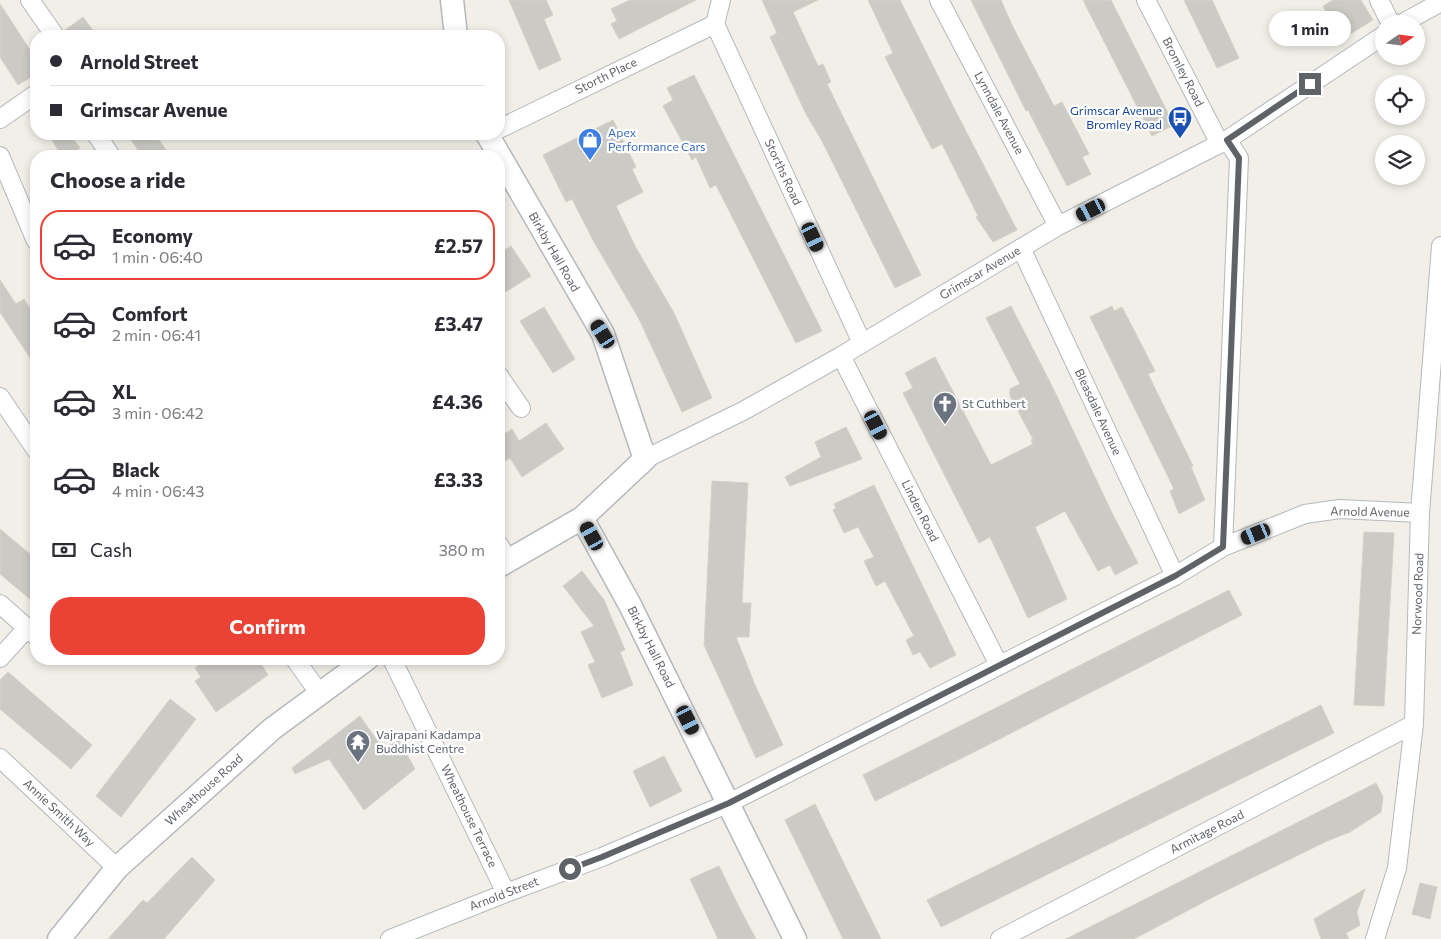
<!DOCTYPE html>
<html lang="en">
<head>
<meta charset="utf-8">
<style>
	:root { --surface:#fff; --page:#f7f7f7; --text:#2b2b33; --muted:#7c7c81; --line:#e1e1e2; --accent:#ea4335 }
	body { margin:0; font-family:Commissioner,sans-serif; background:var(--page); color:var(--text); height:100vh; display:flex; flex-direction:column; font-size:19px; white-space:nowrap }
	* { box-sizing:border-box; margin:0 }
	p { font-size:16px; color:var(--muted) }
	.icon { flex:none; width:28px; height:28px; fill:none; stroke:currentColor; stroke-width:2; stroke-linecap:round; stroke-linejoin:round }
	.map { position:relative; flex:1; overflow:hidden }
	.side { position:absolute; left:30px; top:150px; width:475px; height:515px; display:flex; flex-direction:column; background:var(--surface); border-radius:20px; box-shadow:0 2px 8px #0003 }
	.side>* { flex:none }
	.hud { position:absolute; left:30px; top:30px; width:475px; height:110px; border-radius:20px; box-shadow:0 2px 8px #0003; display:grid; align-content:center; height:110px; padding:0 20px; background:var(--surface) }
	.needle { width:32px; rotate:76deg }
	.fabs { position:absolute; left:1375px; top:15px; display:grid; gap:10px }
	.fabs a { display:grid; place-items:center; width:50px; height:50px; border-radius:50%; background:var(--surface); box-shadow:0 2px 8px #0003; font-size:25px }
	.end { position:absolute; width:22px; height:22px; margin:-11px; border:6px solid #5f6368; background:#fff; box-shadow:0 0 0 2px #fff }
	.from { border-radius:50% }
	.bubble { position:absolute; height:35px; border-radius:18px; background:var(--surface); box-shadow:0 2px 8px #0003; font-size:16px; font-weight:700; line-height:35px; text-align:center }
	.car { position:absolute; width:15px; height:30px; margin:-15px -8px; border-radius:6px; box-shadow:0 0 4px 1px #0007; background:linear-gradient(#222 24%,#8ab4d8 0 40%,#222 0 76%,#8ab4d8 0 86%,#222 0) }
	.hud b { display:flex; align-items:center; gap:18px; height:48px; font-size:19px }
	.hud b+b { border-top:1px solid var(--line) }
	.hud i { width:12px; height:12px; background:var(--text) }
	ul { padding:0; list-style:none }
	li { display:flex; align-items:center; gap:15px; height:70px; margin:0 10px 8px; padding:0 10px; border:2px solid transparent; border-radius:20px }
	li div { flex:1 }
	li b { display:block; font-size:19px }
	li em { font-style:normal; font-weight:700 }
	li.current { border-color:var(--accent) }
	li>.icon { width:45px; height:45px; stroke-width:1.5 }
	h2 { padding:0 20px; font-size:22px; line-height:60px }
	.pay { display:flex; align-items:center; gap:12px; height:55px; padding:0 20px; font-size:19px }
	.pay p { margin-inline-start:auto }
	.primary-button { display:flex; gap:10px; margin-top:auto; padding:10px 20px }
	.primary-button a { flex:1; height:58px; border-radius:20px; background:var(--accent); color:#fff; font-size:20px; font-weight:700; line-height:58px; text-align:center }
	.map>svg:first-child { display:block }
</style>
</head>
<body>
<div class="map">
<svg width="1441" height="939" viewBox="0 0 1441 939">
	<rect width="100%" height="100%" fill="#f1efe8"/>
	<path fill="#cccac5" stroke="#d6d1c6" d="M 509,0 L 546,0 L 553,15 L 544,19 L 561,60 L 539,70 Z
		M 630,0 L 696,0 L 619,39 L 611,24 L 617,21 L 611,9 Z
		M 762,0 L 818,0 L 793,12 L 818,66 L 823,64 L 831,82 L 827,84 L 921,275 L 895,288 L 822,141 L 806,114 L 770,37 L 777,33 Z
		M 868,0 L 900,0 L 956,112 L 1017,230 L 993,242 L 976,217 L 978,216 L 942,144 L 932,149 L 885,57 L 893,53 Z
		M 971,0 L 1001,0 L 1012,25 L 1054,106 L 1062,102 L 1089,154 L 1082,157 L 1091,174 L 1067,186 L 1028,110 L 1026,111 Z
		M 1083,0 L 1111,0 L 1174,125 L 1152,136 Z
		M 1184,0 L 1212,0 L 1239,58 L 1217,68 Z
		M 1333,0 L 1361,0 L 1373,20 L 1342,39 L 1323,6 Z
		M 0,4 L 36,59 L 36,74 L 18,85 L 0,57 Z
		M 83,17 L 97,36 L 65,36 L 64,31 Z
		M 694,75 L 822,331 L 796,343 L 716,185 L 710,188 L 696,157 L 692,160 L 663,106 L 673,100 L 667,88 Z
		M 613,120 L 636,167 L 632,169 L 643,192 L 616,206 L 635,246 L 674,313 L 712,398 L 682,412 L 639,319 L 594,242 L 572,199 L 566,202 L 543,155 Z
		M 48,134 L 70,134 L 80,148 L 68,156 L 62,156 Z
		M 127,134 L 155,134 L 170,156 L 142,156 Z
		M 511,246 L 531,276 L 499,296 L 499,254 Z
		M 0,280 L 16,304 L 24,299 L 36,318 L 36,367 L 0,312 Z
		M 1011,306 L 1053,388 L 1112,513 L 1138,563 L 1115,575 L 1110,565 L 1098,571 L 1065,511 L 1035,527 L 1067,599 L 1028,618 L 990,537 L 979,543 L 903,393 L 913,388 L 905,373 L 935,357 L 991,465 L 1033,444 L 1031,440 L 1033,439 L 1010,396 L 1010,389 L 1020,384 L 986,318 Z
		M 1112,306 L 1114,311 L 1122,307 L 1155,371 L 1148,374 L 1193,466 L 1191,467 L 1205,500 L 1179,514 L 1170,491 L 1174,489 L 1090,317 Z
		M 544,307 L 575,359 L 553,373 L 520,321 Z
		M 546,423 L 564,449 L 522,477 L 510,458 L 499,465 L 499,438 L 512,429 L 519,441 Z
		M 846,427 L 862,459 L 790,486 L 785,477 L 821,457 L 815,442 Z
		M 712,481 L 748,483 L 742,603 L 751,603 L 749,637 L 736,637 L 755,685 L 783,745 L 756,758 L 704,645 Z
		M 874,485 L 956,655 L 930,668 L 920,652 L 913,655 L 906,640 L 914,636 L 885,581 L 876,586 L 864,561 L 874,557 L 858,527 L 844,533 L 833,510 L 836,508 L 834,504 Z
		M 0,529 L 36,559 L 36,604 L 0,574 Z
		M 1364,532 L 1394,533 L 1384,706 L 1354,705 Z
		M 582,571 L 604,600 L 625,650 L 620,652 L 633,685 L 602,698 L 588,665 L 595,662 L 581,632 L 594,626 L 563,586 Z
		M 1229,590 L 1242,615 L 972,753 L 875,801 L 863,775 Z
		M 208,659 L 258,659 L 268,675 L 216,712 L 195,681 L 201,677 L 195,668 Z
		M 8,672 L 92,745 L 71,769 L 0,709 L 0,680 Z
		M 170,699 L 196,719 L 121,817 L 96,796 Z
		M 1321,705 L 1334,733 L 941,927 L 927,900 Z
		M 360,716 L 383,749 L 399,740 L 415,769 L 364,810 L 329,759 L 295,774 L 292,768 Z
		M 664,756 L 682,791 L 650,807 L 633,771 Z
		M 1376,783 L 1383,797 L 1381,812 L 1350,832 L 1327,841 L 1215,896 L 1134,939 L 1066,939 Z
		M 815,804 L 851,878 L 881,939 L 843,939 L 785,820 Z
		M 192,857 L 215,880 L 164,939 L 108,939 L 143,900 L 147,903 Z
		M 719,866 L 739,907 L 756,939 L 718,939 L 690,879 Z
		M 1420,883 L 1437,887 L 1430,919 L 1412,914 Z
		M 1365,889 L 1357,912 L 1360,925 L 1346,933 L 1349,939 L 1321,939 L 1314,919 Z"/>
	<g fill="none" stroke-linecap="round" stroke-linejoin="round">
		<defs>
			<path id="minor" d="M 30,0 L 55,36
				M 721,0 L 715,24 L 862,343
				M 939,0 L 1058,226
				M 1146,0 L 1220,144
				M 1379,0 L 1391,24
				M 1401,24 L 1441,2
				M 0,119 L 36,94
				M 499,129 L 715,24
				M 96,134 L 111,156
				M 0,156 L 36,241
				M 1021,248 L 1175,576
				M 841,356 L 999,665
				M 499,376 L 521,408
				M 0,397 L 36,450
				M 645,459 L 743,411 L 841,356 L 1058,226 L 1227,140 L 1384,35
				M 499,545 L 508,560
				M 1223,547 L 1239,158 L 1227,140
				M 0,604 L 36,636
				M 0,658 L 27,628
				M 295,659 L 319,693
				M 392,659 L 506,893
				M 0,758 L 117,868
				M 390,939 L 506,893 L 602,857 L 729,803 L 1175,576 L 1223,547 L 1305,514 L 1340,509 L 1420,513
				M 1000,939 L 1414,724
				M 1375,939 L 1397,868 L 1414,724 L 1420,513 L 1441,246"/>
			<path id="tertiary" d="M 452,0 L 456,36
				M 487,134 L 603,334 L 645,459 L 582,518 L 499,566
				M 582,518 L 630,605 L 795,939
				M 59,939 L 117,868 L 272,729 L 367,659"/>
		</defs>
		<use href="#minor" stroke="#b5b8bc" stroke-width="20"/>
		<use href="#tertiary" stroke="#b5b8bc" stroke-width="25"/>
		<use href="#minor" stroke="#fff" stroke-width="18"/>
		<use href="#tertiary" stroke="#fff" stroke-width="22"/>
	</g>
	<g fill="none" stroke-linecap="round" stroke-linejoin="round">
		<path stroke="#5f6368" stroke-width="6" d="M 570,869 L 602,857 L 729,803 L 1175,576 L 1223,547 L 1239,158 L 1227,140 L 1310,84"/>
	</g>
	<defs>
		<symbol id="bus-pin" viewBox="-11 -11 22 30"><path d="M0 17L-7.5 6A9.5 9.5 0 1 1 7.5 6Z" fill="#1a4fb4" stroke="#fff"/><path d="M-5-6H5V4H4V6H2V4H-2V6H-4V4H-5ZM-3.5-4V0h7V-4ZM-3.5 1.2v1.5H-2V1.2ZM2 1.2v1.5H3.5V1.2Z" fill="#fff"/></symbol>
		<symbol id="shop-pin" viewBox="-11 -11 22 30"><path d="M0 17L-7.5 6A9.5 9.5 0 1 1 7.5 6Z" fill="#3f7fe0" stroke="#fff"/><path d="M-5-2.5h2.3a2.7 3.5 0 0 1 5.4 0H5L5.5 6h-11ZM-1.5-2.5h3a1.5 2.3 0 0 0-3 0Z" fill="#fff"/></symbol>
		<symbol id="church-pin" viewBox="-11 -11 22 30"><path d="M0 17L-7.5 6A9.5 9.5 0 1 1 7.5 6Z" fill="#6b7280" stroke="#fff"/><path d="M-1.2-6h2.4v3.5h3.3v2.4h-3.3V6h-2.4V-.1h-3.3v-2.4h3.3Z" fill="#fff"/></symbol>
		<symbol id="temple-pin" viewBox="-11 -11 22 30"><path d="M0 17L-7.5 6A9.5 9.5 0 1 1 7.5 6Z" fill="#6b7280" stroke="#fff"/><path d="M0-6L5-2H3V0L6.5 2.5H4V6H1.5V3h-3V6H-4V2.5H-6.5L-3 0V-2H-5Z" fill="#fff"/></symbol>
	</defs>
	<g fill-rule="evenodd">
		<use href="#bus-pin" x="1166" y="104" width="28" height="38"/>
		<use href="#shop-pin" x="576" y="126" width="28" height="38"/>
		<use href="#church-pin" x="931" y="390" width="28" height="38"/>
		<use href="#temple-pin" x="344" y="728" width="28" height="38"/>
	</g>
	<g text-anchor="middle" stroke-width="4.5" stroke-linejoin="round" paint-order="stroke">
		<g font-size="12" fill="#5f6368" stroke="#fff">
			<text transform="translate(1183 72) rotate(63)" y="4">Bromley Road</text>
			<text transform="translate(606 76) rotate(-26)" y="4">Storth Place</text>
			<text transform="translate(999 113) rotate(62)" y="4">Lynndale Avenue</text>
			<text transform="translate(783 172) rotate(65)" y="4">Storths Road</text>
			<text transform="translate(554 252) rotate(60)" y="4">Birkby Hall Road</text>
			<text transform="translate(980 273) rotate(-31)" y="4">Grimscar Avenue</text>
			<text transform="translate(1098 412) rotate(65)" y="4">Bleasdale Avenue</text>
			<text transform="translate(920 511) rotate(63)" y="4">Linden Road</text>
			<text transform="translate(1370 512) rotate(1)" y="4">Arnold Avenue</text>
			<text transform="translate(1418 594) rotate(-88)" y="4">Norwood Road</text>
			<text transform="translate(651 647) rotate(63)" y="4">Birkby Hall Road</text>
			<text transform="translate(204 790) rotate(-42)" y="4">Wheathouse Road</text>
			<text transform="translate(59 813) rotate(43)" y="4">Annie Smith Way</text>
			<text transform="translate(469 816) rotate(64)" y="4">Wheathouse Terrace</text>
			<text transform="translate(1207 832) rotate(-27)" y="4">Armitage Road</text>
			<text transform="translate(504 894) rotate(-21)" y="4">Arnold Street</text>
		</g>
		<g font-size="12" fill="#164399" stroke="#fff" text-anchor="end">
			<text x="1162" y="115">Grimscar Avenue<tspan x="1162" dy="14">Bromley Road</tspan></text>
		</g>
		<g font-size="12" fill="#366cbe" stroke="#fff" text-anchor="start">
			<text x="608" y="137">Apex<tspan x="608" dy="14">Performance Cars</tspan></text>
		</g>
		<g font-size="12" fill="#5b616d" stroke="#fff" text-anchor="start">
			<text x="962" y="408">St Cuthbert</text>
			<text x="376" y="739">Vajrapani Kadampa<tspan x="376" dy="14">Buddhist Centre</tspan></text>
		</g>
	</g>
</svg>
<div class="fabs">
<a><svg class="needle" viewBox="-14 -14 28 28"><path d="M0-13l5 13h-10z" fill="#e53935"/><path d="M0 13l5-13h-10z" fill="#7c7c81"/></svg></a>
<a><svg class="icon" aria-label="locate" viewBox="0 0 24 24"><circle cx="12" cy="12" r="6"/><path d="M12 2v4M12 18v4M2 12h4M18 12h4"/></svg></a>
<a><svg class="icon" aria-label="layers" viewBox="0 0 24 24"><path d="M12 4l9 5-9 5-9-5zM3 14l9 5 9-5"/></svg></a>
</div>
<i class="end from" style="left:570px;top:869px"></i>
<i class="end" style="left:1310px;top:84px"></i>
<div class="bubble" style="left:1269px;top:11px;width:82px">1 min</div>
<i class="car" style="left:1091px;top:210px;rotate:243deg"></i>
<i class="car" style="left:813px;top:237px;rotate:155deg"></i>
<i class="car" style="left:603px;top:334px;rotate:328deg"></i>
<i class="car" style="left:876px;top:425px;rotate:153deg"></i>
<i class="car" style="left:1256px;top:534px;rotate:248deg"></i>
<i class="car" style="left:592px;top:536px;rotate:331deg"></i>
<i class="car" style="left:688px;top:720px;rotate:153deg"></i>
<div class="hud">
<b><i class="from"></i>Arnold Street</b>
<b><i></i>Grimscar Avenue</b>
</div>
<section class="side">
<h2>Choose a ride</h2>
<ul>
<li class="current"><svg class="icon" aria-label="car" viewBox="0 0 24 24"><path d="M5 17H2v-5l4-1 3-4h7l3 4 3 1v5h-3M9 17h6M6 11h13"/><circle cx="7" cy="17" r="2"/><circle cx="17" cy="17" r="2"/></svg><div><b>Economy</b><p>1 min · 06:40</p></div><em>£2.57</em></li>
<li><svg class="icon" aria-label="car" viewBox="0 0 24 24"><path d="M5 17H2v-5l4-1 3-4h7l3 4 3 1v5h-3M9 17h6M6 11h13"/><circle cx="7" cy="17" r="2"/><circle cx="17" cy="17" r="2"/></svg><div><b>Comfort</b><p>2 min · 06:41</p></div><em>£3.47</em></li>
<li><svg class="icon" aria-label="car" viewBox="0 0 24 24"><path d="M5 17H2v-5l4-1 3-4h7l3 4 3 1v5h-3M9 17h6M6 11h13"/><circle cx="7" cy="17" r="2"/><circle cx="17" cy="17" r="2"/></svg><div><b>XL</b><p>3 min · 06:42</p></div><em>£4.36</em></li>
<li><svg class="icon" aria-label="car" viewBox="0 0 24 24"><path d="M5 17H2v-5l4-1 3-4h7l3 4 3 1v5h-3M9 17h6M6 11h13"/><circle cx="7" cy="17" r="2"/><circle cx="17" cy="17" r="2"/></svg><div><b>Black</b><p>4 min · 06:43</p></div><em>£3.33</em></li>
</ul>
<div class="pay"><svg class="icon" aria-label="cash" viewBox="0 0 24 24"><path d="M3 7h18v10H3z"/><circle cx="12" cy="12" r="2"/></svg>Cash<p>380 m</p></div>
<div class="primary-button"><a>Confirm</a></div>
</section>
</div>
</body>
</html>
